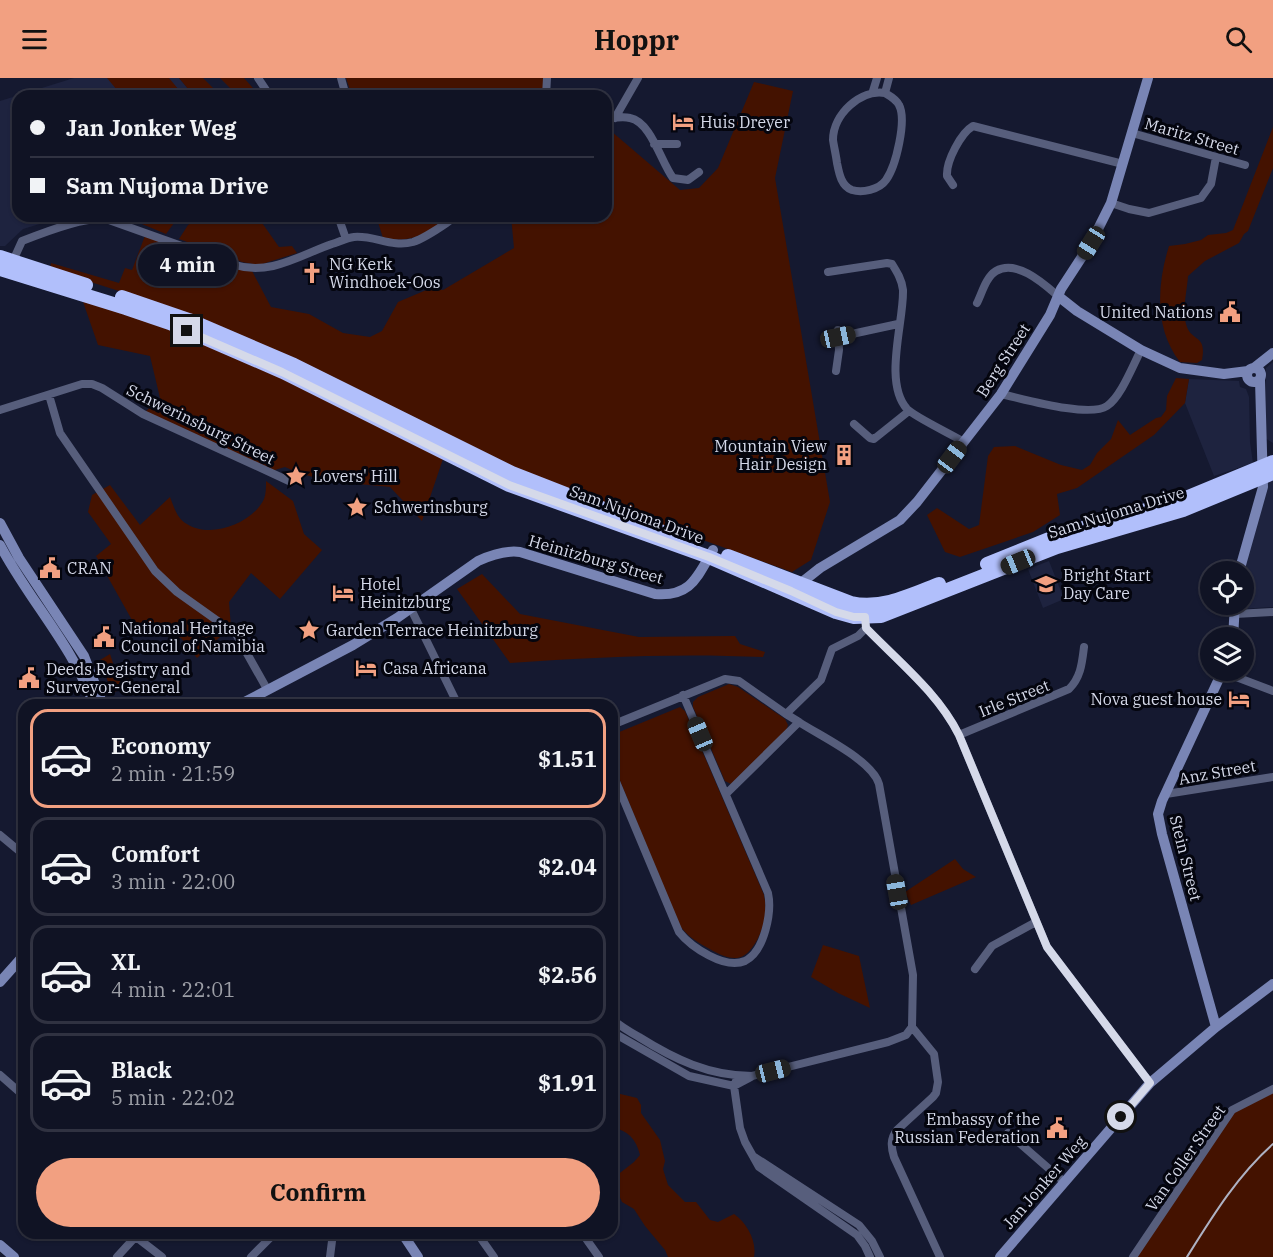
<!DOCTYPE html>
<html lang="en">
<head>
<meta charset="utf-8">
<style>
	:root { --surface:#101324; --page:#1e2031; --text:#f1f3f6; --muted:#9c9ea6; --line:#303241; --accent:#f2a081 }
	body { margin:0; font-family:"IBM Plex Serif",serif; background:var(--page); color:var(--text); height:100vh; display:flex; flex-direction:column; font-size:22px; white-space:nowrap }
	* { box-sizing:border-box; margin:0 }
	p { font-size:20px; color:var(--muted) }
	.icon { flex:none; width:33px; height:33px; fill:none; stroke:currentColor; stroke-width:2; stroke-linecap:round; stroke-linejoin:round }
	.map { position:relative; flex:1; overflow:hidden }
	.side { position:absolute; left:18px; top:621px; width:600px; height:540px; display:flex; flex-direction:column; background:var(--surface); border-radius:18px; box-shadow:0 2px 4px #0004,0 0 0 2px var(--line) }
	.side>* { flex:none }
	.hud { position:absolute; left:12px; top:12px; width:600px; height:132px; border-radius:18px; box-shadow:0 2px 4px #0004,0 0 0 2px var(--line); display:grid; align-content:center; height:132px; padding:0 18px; background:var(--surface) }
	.fabs { position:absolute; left:1200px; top:483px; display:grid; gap:12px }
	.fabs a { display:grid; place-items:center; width:54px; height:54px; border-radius:50%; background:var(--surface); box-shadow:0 2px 4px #0004,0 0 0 2px var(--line); font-size:30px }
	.end { position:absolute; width:27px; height:27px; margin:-14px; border:8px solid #d5d9e9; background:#111; box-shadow:0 0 0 3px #111 }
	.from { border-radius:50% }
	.bubble { position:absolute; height:42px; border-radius:21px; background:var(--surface); box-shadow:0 2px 4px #0004,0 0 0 2px var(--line); font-size:20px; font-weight:700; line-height:42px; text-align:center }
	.car { position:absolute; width:18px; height:36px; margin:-18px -9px; border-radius:8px; box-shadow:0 0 4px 2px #0007; background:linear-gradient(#222 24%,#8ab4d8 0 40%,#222 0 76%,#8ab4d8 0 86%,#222 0) }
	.hud b { display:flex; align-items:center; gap:21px; height:57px; font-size:22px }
	.hud b+b { border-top:2px solid var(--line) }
	.hud i { width:15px; height:15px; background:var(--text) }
	ul { padding:10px 0 0; list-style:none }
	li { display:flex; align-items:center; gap:18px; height:99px; margin:0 12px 9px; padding:0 6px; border:3px solid var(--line); border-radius:18px }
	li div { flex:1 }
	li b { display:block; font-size:22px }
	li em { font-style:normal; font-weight:700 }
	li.active { border-color:var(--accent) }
	li>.icon { width:54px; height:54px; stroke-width:1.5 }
	.cta { display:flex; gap:12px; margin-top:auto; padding:12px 18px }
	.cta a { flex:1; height:69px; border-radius:36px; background:var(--accent); color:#111; font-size:24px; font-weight:700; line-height:69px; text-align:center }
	header { display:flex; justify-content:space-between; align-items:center; height:78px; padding:0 18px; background:var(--accent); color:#111; font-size:27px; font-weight:700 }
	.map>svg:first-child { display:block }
</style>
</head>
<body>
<header><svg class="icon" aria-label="menu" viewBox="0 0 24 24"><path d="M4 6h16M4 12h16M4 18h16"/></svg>Hoppr<svg class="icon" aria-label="search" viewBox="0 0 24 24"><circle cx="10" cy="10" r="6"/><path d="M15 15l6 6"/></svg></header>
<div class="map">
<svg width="1273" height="1179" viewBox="0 0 1273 1179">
	<rect width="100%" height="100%" fill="#151930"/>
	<path fill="#1e233f" d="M 74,0 L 179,0 L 194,18 L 18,18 L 18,138 L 66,138 L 23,151 L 5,168 L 0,168 L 0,23 Z
		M 1273,284 L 1273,365 L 1265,360 L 1266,290 Z
		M 1189,301 L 1239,303 L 1240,309 L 1246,311 L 1249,319 L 1250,364 L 1253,385 L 1214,398 L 1185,325 Z
		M 1273,395 L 1273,529 L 1241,531 L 1235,526 L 1244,526 L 1244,494 L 1263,409 Z
		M 1049,483 L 1064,521 L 1043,530 L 1028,491 Z"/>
	<path fill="#441200" d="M 107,0 L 169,0 L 184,18 L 122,18 Z
		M 179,0 L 203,0 L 221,18 L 194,18 Z
		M 220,0 L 244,0 L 260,18 L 238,18 Z
		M 346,0 L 544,0 L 542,18 L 352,18 Z
		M 754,4 L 793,13 L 775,100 L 830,424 L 811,482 L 792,494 L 553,408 L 122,214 L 50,191 L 51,185 L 119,205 L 125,190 L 132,192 L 146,155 L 251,191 L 271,229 L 309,236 L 343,255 L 370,259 L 382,253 L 398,224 L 431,210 L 443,212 L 514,170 L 511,138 L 606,138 L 606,54 L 611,53 L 680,112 L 699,110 L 718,90 Z
		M 1273,49 L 1273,90 L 1248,153 L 1244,156 L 1239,165 L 1205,183 L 1188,198 C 1187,213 1182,232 1186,246 C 1191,265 1207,255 1202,282 L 1197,285 L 1180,284 C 1154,251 1157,206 1169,168 L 1185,166 L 1201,162 L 1208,157 L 1226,155 L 1233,152 Z
		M 136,138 L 174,138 L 177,141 L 166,156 L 130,141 Z
		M 202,138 L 241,138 L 249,145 L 260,142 L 279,169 L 292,168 L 297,175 L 259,187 L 242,184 L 179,161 L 188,147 Z
		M 376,138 L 452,138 C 427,154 414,166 383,160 Z
		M 81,218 L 163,246 L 445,375 L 422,443 L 390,409 C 355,405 318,405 285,389 L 268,394 L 143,336 L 160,320 L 150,278 L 98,267 Z
		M 1176,300 L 1189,301 L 1185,325 L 1154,357 L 1077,410 L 1057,416 L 1060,437 L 1033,454 L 960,479 L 945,474 L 927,437 L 937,430 L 969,451 L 979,447 L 988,378 L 994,369 L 1015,368 L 1061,387 L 1082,392 L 1090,387 L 1097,375 L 1111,361 L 1118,342 L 1130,357 L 1156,340 L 1161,339 L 1166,332 L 1167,318 Z
		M 266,403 L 293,423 L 304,456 L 322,472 L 280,521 L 251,495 L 229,524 L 231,549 L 197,580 L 181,560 L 137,551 L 96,478 L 111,466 L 88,434 L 92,417 L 110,407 L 140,447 L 170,419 C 174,429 177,441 187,446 C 210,461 252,446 264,421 C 266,416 266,409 266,403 Z
		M 482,496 L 520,536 L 639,559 L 732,558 L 735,558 L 740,566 L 765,574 L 763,579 C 678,575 594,579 510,585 L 457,511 Z
		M 110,576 L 116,594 L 125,592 L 132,607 L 112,615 L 100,582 Z
		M 729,606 L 738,609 L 785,641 L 788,647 L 786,653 L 737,703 L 731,706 L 725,703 L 693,629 L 693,624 L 698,619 Z
		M 680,629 L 685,633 L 764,817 C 765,823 766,829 766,835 C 764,850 753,878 737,880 C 726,881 715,874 706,869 C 694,862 686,857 678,845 L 612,683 L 612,657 Z
		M 955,781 L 963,791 L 976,799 L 911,827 L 905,814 Z
		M 823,867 L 859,878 L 870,930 L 838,915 L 811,899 Z
		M 1273,1011 L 1273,1179 L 1133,1179 L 1227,1038 Z
		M 612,1014 L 637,1020 L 641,1027 L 641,1035 L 660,1062 L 665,1083 L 663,1091 L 668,1107 L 685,1124 L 696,1124 L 710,1142 L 718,1144 L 734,1136 C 747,1145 757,1163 754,1179 L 668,1179 L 665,1172 L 645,1148 L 634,1131 L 622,1124 L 613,1104 L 616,1098 L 634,1084 L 640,1077 C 636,1061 628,1052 612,1050 Z"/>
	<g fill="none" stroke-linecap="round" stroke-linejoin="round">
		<path stroke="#575e7c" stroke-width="8" d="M 258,0 L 270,18
			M 341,0 L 346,18
			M 873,13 L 877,0
			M 885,15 C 861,11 833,36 833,62 C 834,69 836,77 837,85 C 839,95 841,108 852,112 C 862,115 879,112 886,102 C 896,88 907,42 899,27 C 896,21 890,18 885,15 L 889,0
			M 546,18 L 547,0
			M 615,40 L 638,0
			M 606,41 C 614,40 622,38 630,40 C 651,44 661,84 673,100 L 688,102 L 699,94
			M 1132,55 L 1245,87
			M 654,66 L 677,66
			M 953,107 L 947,98 C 946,83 961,55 973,48 L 1123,86
			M 1111,125 L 1129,131 L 1149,135 L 1201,120 L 1211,106 L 1216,79
			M 338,138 L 346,161
			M 12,185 L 22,163 C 42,155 85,138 106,141 L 235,187 C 270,198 300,177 332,166 C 339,164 346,160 354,159 C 374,157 392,170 413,164 C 428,159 443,147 457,138
			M 828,194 L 887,185 L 892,186 C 897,194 902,202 903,212 C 904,244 883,304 907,331 C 915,339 951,356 964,364
			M 977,225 C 982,215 986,199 996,193 C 1017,181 1044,206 1058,218
			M 838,259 L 898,246
			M 836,293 L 839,272 L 838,252
			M 1001,316 C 1024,321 1089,340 1107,328 C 1121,319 1133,287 1141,272
			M 49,317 L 60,355 L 155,493 L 177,514 L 236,556 L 267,611
			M 0,332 L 82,306 L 92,306 L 102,310 L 143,336 L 289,403
			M 854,346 L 870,360 L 874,361 L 909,333
			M 411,531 L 458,627
			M 1235,536 L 1273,534
			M 866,550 C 899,584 938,615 959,657 L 1047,869 L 1150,1005
			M 1223,594 L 1273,613
			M 799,644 C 820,658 872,682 879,706 L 913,897 L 912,949 L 934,976 L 938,1004 L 936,1015 L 933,1019 L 897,1052 C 890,1061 891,1069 894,1079 L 940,1179
			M 612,647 L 725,601 L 739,603 L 786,636
			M 959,657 L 1069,611 C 1081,599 1082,585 1084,569
			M 612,694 L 679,854 C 691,869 725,892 745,883 C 765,873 772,833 768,815 L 683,617
			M 726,716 L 799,644 L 786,636 L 821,602 L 832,571 L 858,558 L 866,550 L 866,548
			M 1166,716 L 1273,699
			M 0,757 L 24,777
			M 17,886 L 24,895
			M 975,891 L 992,868 L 1036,844
			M 612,941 C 620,948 630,954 639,959 C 674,981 709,998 752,998 L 888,964 L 906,957 L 912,949
			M 612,954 L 689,998 L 734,1008 L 751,999
			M 0,997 L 24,1018
			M 738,998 L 734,1008 L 740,1050 L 745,1064 L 759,1089 L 857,1157 L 865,1168 L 870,1179
			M 1008,1055 L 1063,1103
			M 753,1078 L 859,1147 L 872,1163 L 880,1179
			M 131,1155 L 162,1179
			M 477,1155 L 494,1179
			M 582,1155 L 599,1179
			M 117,1179 L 138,1156
			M 251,1179 L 275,1155
			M 330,1179 L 333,1155
			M 1133,1179 L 1232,1032 L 1273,1011"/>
		<path stroke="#7985b5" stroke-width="10" d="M 1058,218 L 1077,233 L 1141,272 L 1180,290 L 1224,296 L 1248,293
			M1247 297a7 7 0 1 1 14 0a7 7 0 1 1-14 0Z
			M 1254,290 L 1273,275
			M 0,445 L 19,480 L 84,578 L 103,627
			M 0,467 C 29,522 73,568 94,627
			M 1239,494 L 1263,409 L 1260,302
			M 796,509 L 820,490 L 900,442 L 917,424 L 1001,316 L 1050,237 L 1061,211 L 1091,165 L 1111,125 L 1148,0
			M 1233,560 L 1235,526
			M 239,627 L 353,567 L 397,540 L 478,483 C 491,477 505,472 520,474 L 655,516 C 691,519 697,499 713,472
			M 0,904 L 24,877
			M 1216,949 L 1162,756 L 1158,736 L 1162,723 L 1223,592
			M 402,1155 L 418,1179
			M 0,1167 L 14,1179
			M 1000,1179 L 1150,1005 L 1216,949 L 1273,906"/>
		<path stroke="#b1bffb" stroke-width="14" d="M 0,179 L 86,207
			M 0,191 L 126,230 L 170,245 L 283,294 L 509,407 L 709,479 L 836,534 L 854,539 L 881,538 L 1057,469 L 1183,432 L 1273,395
			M 122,219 L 189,242 L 294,287 L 512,395 L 668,456
			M 728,478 L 851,525 C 881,532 911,517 939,506
			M 987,486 L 1059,457 L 1181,422 L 1273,384"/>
		<path stroke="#aeb2c3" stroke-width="2" d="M 1187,1179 C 1212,1139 1237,1098 1273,1066"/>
	</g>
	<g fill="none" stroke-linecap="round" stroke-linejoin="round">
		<path stroke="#d5d9e9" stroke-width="8" d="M 187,253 L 282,294 L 509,407 L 709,479 L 791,513 L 836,534 L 854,539 L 865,539 L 866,550 C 899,584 938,615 959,657 L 1047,869 L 1150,1005 L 1121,1039"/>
	</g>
	<defs>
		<symbol id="hotel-bare" viewBox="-9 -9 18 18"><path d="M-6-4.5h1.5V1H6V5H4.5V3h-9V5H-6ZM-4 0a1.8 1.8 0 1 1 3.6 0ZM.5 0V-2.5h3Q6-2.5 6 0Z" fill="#f2a081" stroke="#04050e" stroke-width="2.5" paint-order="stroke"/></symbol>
		<symbol id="church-bare" viewBox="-9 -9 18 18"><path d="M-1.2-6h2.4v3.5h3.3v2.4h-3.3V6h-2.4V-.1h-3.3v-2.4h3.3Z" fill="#f2a081" stroke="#04050e" stroke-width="2.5" paint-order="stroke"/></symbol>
		<symbol id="civic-bare" viewBox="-9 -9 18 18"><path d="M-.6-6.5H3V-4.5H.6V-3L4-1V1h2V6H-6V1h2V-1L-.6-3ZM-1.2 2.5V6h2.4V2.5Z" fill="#f2a081" stroke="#04050e" stroke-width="2.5" paint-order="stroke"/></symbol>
		<symbol id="building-bare" viewBox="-9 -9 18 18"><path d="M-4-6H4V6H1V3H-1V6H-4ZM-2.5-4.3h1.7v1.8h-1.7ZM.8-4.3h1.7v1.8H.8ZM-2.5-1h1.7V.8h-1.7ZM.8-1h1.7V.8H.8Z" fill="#f2a081" stroke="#04050e" stroke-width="2.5" paint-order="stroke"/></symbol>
		<symbol id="sight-bare" viewBox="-9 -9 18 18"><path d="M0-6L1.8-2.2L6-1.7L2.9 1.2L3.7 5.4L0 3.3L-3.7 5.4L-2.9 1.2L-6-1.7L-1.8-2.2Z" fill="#f2a081" stroke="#04050e" stroke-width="2.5" paint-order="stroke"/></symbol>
		<symbol id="school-bare" viewBox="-9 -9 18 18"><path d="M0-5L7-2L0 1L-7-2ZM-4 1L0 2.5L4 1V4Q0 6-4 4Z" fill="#f2a081" stroke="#04050e" stroke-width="2.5" paint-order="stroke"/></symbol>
	</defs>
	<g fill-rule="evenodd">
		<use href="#hotel-bare" x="668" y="29" width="30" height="30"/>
		<use href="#church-bare" x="297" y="180" width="30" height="30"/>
		<use href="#civic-bare" x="1215" y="219" width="30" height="30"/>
		<use href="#building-bare" x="829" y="362" width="30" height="30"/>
		<use href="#sight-bare" x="281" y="383" width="30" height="30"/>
		<use href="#sight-bare" x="342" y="414" width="30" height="30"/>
		<use href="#civic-bare" x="35" y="475" width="30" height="30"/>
		<use href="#school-bare" x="1031" y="491" width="30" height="30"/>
		<use href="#hotel-bare" x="328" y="500" width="30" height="30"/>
		<use href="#sight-bare" x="294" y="537" width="30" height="30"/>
		<use href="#civic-bare" x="89" y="544" width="30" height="30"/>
		<use href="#hotel-bare" x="351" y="575" width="30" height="30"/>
		<use href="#civic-bare" x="14" y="585" width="30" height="30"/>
		<use href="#hotel-bare" x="1224" y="606" width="30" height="30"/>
		<use href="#civic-bare" x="1042" y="1035" width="30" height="30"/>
	</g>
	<g text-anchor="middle" stroke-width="6" stroke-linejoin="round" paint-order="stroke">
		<g font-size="16" fill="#d5d9e9" stroke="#04050e" text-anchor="start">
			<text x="700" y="50">Huis Dreyer</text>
			<text x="329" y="192">NG Kerk<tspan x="329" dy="18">Windhoek-Oos</tspan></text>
			<text x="1213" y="240" text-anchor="end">United Nations</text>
			<text x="827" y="374" text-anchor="end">Mountain View<tspan x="827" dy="18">Hair Design</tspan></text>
			<text x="313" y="404">Lovers' Hill</text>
			<text x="374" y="435">Schwerinsburg</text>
			<text x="67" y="496">CRAN</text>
			<text x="1063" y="503">Bright Start<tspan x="1063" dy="18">Day Care</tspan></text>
			<text x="360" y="512">Hotel<tspan x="360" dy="18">Heinitzburg</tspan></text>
			<text x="121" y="556">National Heritage<tspan x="121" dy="18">Council of Namibia</tspan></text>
			<text x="326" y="558">Garden Terrace Heinitzburg</text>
			<text x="383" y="596">Casa Africana</text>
			<text x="46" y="597">Deeds Registry and<tspan x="46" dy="18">Surveyor-General</tspan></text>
			<text x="1222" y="627" text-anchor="end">Nova guest house</text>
			<text x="1040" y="1047" text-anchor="end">Embassy of the<tspan x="1040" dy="18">Russian Federation</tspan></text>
		</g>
		<g font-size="16" fill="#d5d9e9" stroke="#04050e">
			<text transform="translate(1192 58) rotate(16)" y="6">Maritz Street</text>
			<text transform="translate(1003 282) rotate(-57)" y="6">Berg Street</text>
			<text transform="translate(201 346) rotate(26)" y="6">Schwerinsburg Street</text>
			<text transform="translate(1116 434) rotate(-17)" y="6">Sam Nujoma Drive</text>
			<text transform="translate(637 436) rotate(20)" y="6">Sam Nujoma Drive</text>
			<text transform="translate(596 481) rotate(16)" y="6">Heinitzburg Street</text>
			<text transform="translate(1014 620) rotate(-22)" y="6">Irle Street</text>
			<text transform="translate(1217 694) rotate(-10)" y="6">Anz Street</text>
			<text transform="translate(1186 780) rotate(76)" y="6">Stein Street</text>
			<text transform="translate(1185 1080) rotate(-55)" y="6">Van Coller Street</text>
			<text transform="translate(1044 1104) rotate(-49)" y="6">Jan Jonker Weg</text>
		</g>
	</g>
</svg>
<div class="fabs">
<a><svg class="icon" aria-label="locate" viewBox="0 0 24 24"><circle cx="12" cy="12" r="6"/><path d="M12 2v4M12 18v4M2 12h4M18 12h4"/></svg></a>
<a><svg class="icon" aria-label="layers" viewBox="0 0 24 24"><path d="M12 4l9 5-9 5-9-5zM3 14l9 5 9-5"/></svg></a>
</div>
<i class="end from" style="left:1121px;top:1039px"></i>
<i class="end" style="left:187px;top:253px"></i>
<div class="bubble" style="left:138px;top:166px;width:99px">4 min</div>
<i class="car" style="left:1091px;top:165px;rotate:212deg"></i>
<i class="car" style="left:838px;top:259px;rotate:78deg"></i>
<i class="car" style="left:952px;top:379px;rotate:37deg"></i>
<i class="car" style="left:1018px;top:484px;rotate:248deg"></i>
<i class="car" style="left:700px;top:656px;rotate:337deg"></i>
<i class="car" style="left:897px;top:814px;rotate:350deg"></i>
<i class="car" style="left:773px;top:993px;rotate:76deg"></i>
<div class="hud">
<b><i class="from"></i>Jan Jonker Weg</b>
<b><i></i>Sam Nujoma Drive</b>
</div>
<section class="side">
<ul>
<li class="active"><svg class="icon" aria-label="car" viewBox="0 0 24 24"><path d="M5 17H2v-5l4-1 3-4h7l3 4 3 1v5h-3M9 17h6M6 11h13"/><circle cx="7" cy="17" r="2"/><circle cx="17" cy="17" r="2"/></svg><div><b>Economy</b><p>2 min · 21:59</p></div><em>$1.51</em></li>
<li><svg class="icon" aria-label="car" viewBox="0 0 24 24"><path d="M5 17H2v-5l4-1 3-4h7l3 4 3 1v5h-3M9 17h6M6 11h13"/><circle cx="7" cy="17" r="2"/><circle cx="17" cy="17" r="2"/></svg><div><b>Comfort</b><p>3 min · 22:00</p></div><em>$2.04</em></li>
<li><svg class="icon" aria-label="car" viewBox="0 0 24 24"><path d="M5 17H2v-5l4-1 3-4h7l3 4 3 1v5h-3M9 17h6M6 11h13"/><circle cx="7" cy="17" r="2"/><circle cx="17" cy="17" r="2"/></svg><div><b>XL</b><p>4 min · 22:01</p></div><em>$2.56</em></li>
<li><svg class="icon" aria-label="car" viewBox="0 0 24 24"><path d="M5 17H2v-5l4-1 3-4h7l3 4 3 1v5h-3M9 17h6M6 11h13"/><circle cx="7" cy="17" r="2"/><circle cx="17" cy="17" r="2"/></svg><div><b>Black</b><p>5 min · 22:02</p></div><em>$1.91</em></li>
</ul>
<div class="cta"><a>Confirm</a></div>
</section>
</div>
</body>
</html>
